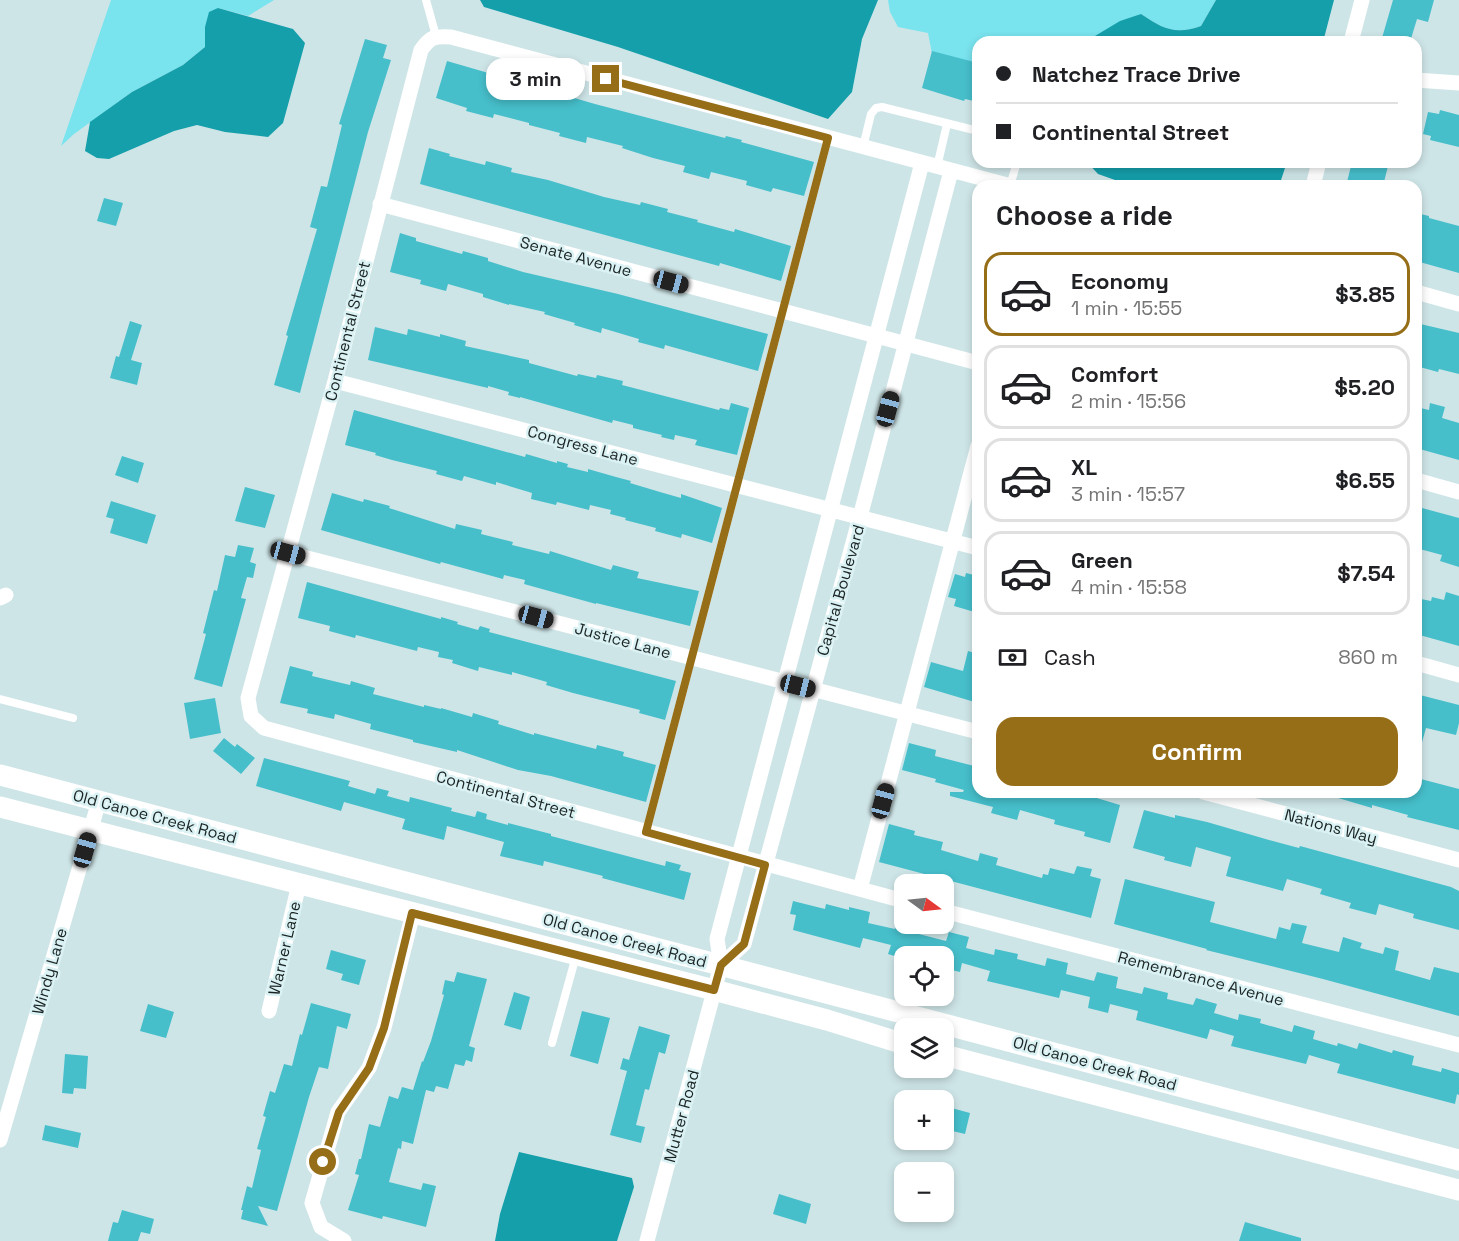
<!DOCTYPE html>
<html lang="en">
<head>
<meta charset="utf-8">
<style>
	:root { --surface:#fff; --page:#f2f2f2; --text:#202124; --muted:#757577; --line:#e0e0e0; --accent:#966e18 }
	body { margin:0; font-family:"Space Grotesk",sans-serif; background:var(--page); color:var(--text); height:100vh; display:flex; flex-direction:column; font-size:22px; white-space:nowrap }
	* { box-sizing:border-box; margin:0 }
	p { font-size:20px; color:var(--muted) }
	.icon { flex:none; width:33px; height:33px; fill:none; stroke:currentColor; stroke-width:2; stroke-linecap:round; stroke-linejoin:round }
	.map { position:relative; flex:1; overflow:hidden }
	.side { position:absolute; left:972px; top:180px; width:450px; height:618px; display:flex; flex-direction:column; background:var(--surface); border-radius:18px; box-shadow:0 3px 9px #0003 }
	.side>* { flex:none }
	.banner { position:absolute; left:972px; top:36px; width:450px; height:132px; border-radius:18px; box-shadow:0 3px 9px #0003; display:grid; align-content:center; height:132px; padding:0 24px; background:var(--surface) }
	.needle { width:39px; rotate:105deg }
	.tools { position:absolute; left:894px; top:874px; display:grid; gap:12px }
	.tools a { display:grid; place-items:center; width:60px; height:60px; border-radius:12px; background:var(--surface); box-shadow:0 3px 9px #0003; font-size:30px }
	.end { position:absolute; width:27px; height:27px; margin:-14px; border:8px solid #966e18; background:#fff; box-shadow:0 0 0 3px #fff }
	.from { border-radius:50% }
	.bubble { position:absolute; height:42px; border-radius:18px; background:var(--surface); box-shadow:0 3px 9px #0003; font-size:20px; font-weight:800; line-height:42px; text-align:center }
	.car { position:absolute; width:18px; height:36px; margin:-18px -9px; border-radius:8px; box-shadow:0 0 4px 2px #0007; background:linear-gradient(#222 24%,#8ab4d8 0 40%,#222 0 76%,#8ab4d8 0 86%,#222 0) }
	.banner b { display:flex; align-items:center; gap:21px; height:57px; font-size:22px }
	.banner b+b { border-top:2px solid var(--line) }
	.banner i { width:15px; height:15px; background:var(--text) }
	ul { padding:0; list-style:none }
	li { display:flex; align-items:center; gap:18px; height:84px; margin:0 12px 9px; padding:0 12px; border:3px solid var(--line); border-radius:18px }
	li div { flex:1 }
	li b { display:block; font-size:22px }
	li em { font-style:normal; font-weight:800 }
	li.current { border-color:var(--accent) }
	li>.icon { width:54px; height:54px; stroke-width:1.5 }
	h2 { padding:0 24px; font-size:27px; line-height:72px }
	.pay { display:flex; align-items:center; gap:15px; height:66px; padding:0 24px; font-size:22px }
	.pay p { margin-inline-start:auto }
	.button { display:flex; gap:12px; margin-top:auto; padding:12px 24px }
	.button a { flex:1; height:69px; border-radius:18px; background:var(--accent); color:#fff; font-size:24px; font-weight:800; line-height:69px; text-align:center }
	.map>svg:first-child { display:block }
</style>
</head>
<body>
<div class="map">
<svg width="1459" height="1241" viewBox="0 0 1459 1241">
	<rect width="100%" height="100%" fill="#cee5e7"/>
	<path fill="#79e3ee" d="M 111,0 L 274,0 L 248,16 L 218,8 L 205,27 L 205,47 L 183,65 L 132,92 L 74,134 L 61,146 Z
		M 888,0 L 1216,0 L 1201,26 C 1175,35 1163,29 1141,14 L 1085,42 L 978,42 L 978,85 L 936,74 L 928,33 L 898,27 L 890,12 Z"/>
	<path fill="#149fab" d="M 480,0 L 878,0 L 862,39 L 852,92 L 828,119 L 618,47 L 484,7 Z
		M 1216,0 L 1334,0 L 1323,42 L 1085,42 L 1120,21 L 1141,14 C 1163,29 1175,35 1201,26 Z
		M 218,8 L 293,29 L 305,43 L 283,123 L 268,137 L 225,132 L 197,125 L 174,131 L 109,159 L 97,158 L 85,151 L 90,122 L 132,92 L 183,65 L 205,47 L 205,27 L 209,12 Z
		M 1087,162 L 1287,162 L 1279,186 L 1132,186 L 1098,174 Z
		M 519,1152 L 632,1178 L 634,1187 L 617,1241 L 495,1241 L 500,1214 Z"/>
	<path fill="#46bfcb" d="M 1393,0 L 1434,0 L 1428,22 L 1417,19 L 1410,42 L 1387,42 L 1387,39 L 1382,38 Z
		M 365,39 L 387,45 L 383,58 L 391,60 L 368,132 L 300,393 L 274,385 L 288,336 L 286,335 L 317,229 L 310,227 L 321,186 L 327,187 L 342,125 L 339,124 Z
		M 932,51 L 978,63 L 978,102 L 965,99 L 964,101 L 922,88 Z
		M 447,61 L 595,104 L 725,138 L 726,136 L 742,140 L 741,142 L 814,162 L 804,196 L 773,188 L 771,192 L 746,185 L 747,181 L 711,172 L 709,179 L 683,172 L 685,166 L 653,158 L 622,148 L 623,146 L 587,137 L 586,143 L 559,136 L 560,133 L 529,125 L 529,123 L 494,114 L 493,118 L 466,111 L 467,108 L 436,98 Z
		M 1440,110 L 1459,115 L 1459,147 L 1430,140 L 1431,136 L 1423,134 L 1428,112 L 1439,114 Z
		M 429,148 L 450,154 L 449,156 L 485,165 L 486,161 L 512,168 L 511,172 L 548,180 L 604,197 L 640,205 L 641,202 L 668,209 L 667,212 L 698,220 L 697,222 L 734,232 L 735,229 L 791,246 L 781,281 L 720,263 L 719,266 L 656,249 L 420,184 Z
		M 1352,162 L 1389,162 L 1383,186 L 1346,186 Z
		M 104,198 L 123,203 L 116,226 L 97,221 Z
		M 1416,213 L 1429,216 L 1429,218 L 1459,226 L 1459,273 L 1416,261 Z
		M 400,233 L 416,238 L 416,241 L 462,254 L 463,251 L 488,258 L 488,261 L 523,272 L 618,294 L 768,334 L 758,371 L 665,345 L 664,349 L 638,342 L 639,339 L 602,328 L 601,333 L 574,325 L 575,323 L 544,314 L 545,312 L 509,304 L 509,305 L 483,297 L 483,294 L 448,284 L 446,291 L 420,284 L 421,280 L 390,272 Z
		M 130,321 L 142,325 L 131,360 L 142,363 L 137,385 L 110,378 L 116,356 L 119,357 Z
		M 1416,323 L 1459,333 L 1459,374 L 1439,369 L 1438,372 L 1416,366 Z
		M 375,327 L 407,335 L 408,329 L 440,337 L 440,334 L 466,341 L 465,346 L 529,360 L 529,363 L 577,376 L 578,374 L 596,378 L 597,375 L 623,381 L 622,385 L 719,410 L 720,408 L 729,410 L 731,403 L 749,408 L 737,455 L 695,445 L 697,440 L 675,435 L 674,440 L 661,437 L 662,435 L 633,428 L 633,425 L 613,420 L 612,423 L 520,397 L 520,398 L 508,395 L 509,392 L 488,386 L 488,388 L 368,360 Z
		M 1430,403 L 1445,407 L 1442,418 L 1459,423 L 1459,460 L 1416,448 L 1416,407 L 1429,410 Z
		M 354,410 L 525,457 L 526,454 L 557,463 L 557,461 L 568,464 L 567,467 L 588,472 L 588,469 L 616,477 L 631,481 L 630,483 L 660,492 L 681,498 L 681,494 L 722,508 L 712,543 L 682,534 L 681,538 L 655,531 L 656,528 L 625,520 L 626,518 L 610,514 L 611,510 L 590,505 L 589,510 L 557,502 L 556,505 L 531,499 L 532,493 L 496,482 L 496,485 L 464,476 L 462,481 L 436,474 L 437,471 L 392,460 L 375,455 L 376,453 L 345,445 Z
		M 122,456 L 144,463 L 138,483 L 115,475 Z
		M 245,487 L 275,495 L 265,528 L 235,521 Z
		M 332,493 L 363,502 L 364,499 L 390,506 L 389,508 L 455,529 L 456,524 L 482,530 L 481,534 L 513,542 L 512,545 L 549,554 L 550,551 L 611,570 L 613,565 L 639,572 L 637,578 L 699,591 L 690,626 L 596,603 L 596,604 L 524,584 L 525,580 L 504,575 L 503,579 L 441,562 L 440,564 L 321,530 Z
		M 111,501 L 156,515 L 147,544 L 110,533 L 114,519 L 106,517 Z
		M 1422,508 L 1459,518 L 1459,567 L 1440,561 L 1442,555 L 1416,548 L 1416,534 Z
		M 238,545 L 254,548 L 250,562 L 256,564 L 253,578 L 247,577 L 241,598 L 246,599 L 222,687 L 194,679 L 206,634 L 203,633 L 214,590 L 217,591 L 225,555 L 235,557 Z
		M 966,573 L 978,576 L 978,613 L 954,606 L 956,599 L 948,597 L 955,574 L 965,577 Z
		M 307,582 L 441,619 L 441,617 L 458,622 L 457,624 L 478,630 L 480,626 L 490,629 L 489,632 L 676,681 L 665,720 L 639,713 L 640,710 L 573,693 L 546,685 L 547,682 L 512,672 L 512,675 L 479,667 L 478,671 L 452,663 L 453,660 L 438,657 L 439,652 L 418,647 L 417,651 L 356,635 L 355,638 L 329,631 L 330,626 L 298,618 Z
		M 1446,592 L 1459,596 L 1459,646 L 1416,634 L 1416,598 L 1431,601 L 1432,597 L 1444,600 Z
		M 968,651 L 978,654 L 978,703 L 924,687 L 931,662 L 963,671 Z
		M 290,666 L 313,672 L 312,676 L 350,685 L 351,681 L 375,688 L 373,694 L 424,707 L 424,705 L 441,709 L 441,708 L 472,717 L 473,713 L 499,721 L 498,724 L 534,735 L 534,733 L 596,749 L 597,745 L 624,752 L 623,756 L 656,765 L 646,802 L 551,776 L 518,770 L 457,750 L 457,752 L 413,742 L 413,740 L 370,729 L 371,724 L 335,714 L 334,719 L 307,713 L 308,709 L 280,703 Z
		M 1416,694 L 1459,705 L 1459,723 L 1456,735 L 1426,728 L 1419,753 L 1416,752 Z
		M 215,698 L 221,733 L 190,739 L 184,703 Z
		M 224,738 L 235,747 L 237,744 L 255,758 L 241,774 L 213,751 Z
		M 909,743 L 936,750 L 935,756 L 978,767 L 978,792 L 1091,792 L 1090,796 L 1120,805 L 1110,843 L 1084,836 L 1085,832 L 1054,824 L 1055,820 L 1020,810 L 1017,820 L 991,813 L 993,807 L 950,796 L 950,792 L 963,792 L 964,790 L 935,782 L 936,779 L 902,770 Z
		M 264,758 L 350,781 L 348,786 L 375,794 L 377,788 L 389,791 L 387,796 L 409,802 L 410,797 L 452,808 L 451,811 L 475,817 L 477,811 L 487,814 L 486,819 L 508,825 L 508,823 L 551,834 L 551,836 L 665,866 L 666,861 L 681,865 L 679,870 L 691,873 L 684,900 L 602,878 L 603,876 L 544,861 L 543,866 L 500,856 L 504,842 L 447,826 L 444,840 L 402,829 L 405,819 L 344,802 L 341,811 L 256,786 Z
		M 1417,778 L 1459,789 L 1459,830 L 1407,817 L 1408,815 L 1372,805 L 1372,808 L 1328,795 L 1329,792 L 1416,792 Z
		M 1144,810 L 1175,818 L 1175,815 L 1207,822 L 1269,840 L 1299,848 L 1300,846 L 1451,887 L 1459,891 L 1459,930 L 1413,918 L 1414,914 L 1379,904 L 1376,915 L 1349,908 L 1351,903 L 1320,894 L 1322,889 L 1287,879 L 1283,891 L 1226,876 L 1231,857 L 1196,847 L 1191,867 L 1164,860 L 1165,857 L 1133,848 Z
		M 889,824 L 915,831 L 914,835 L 943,842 L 941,850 L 978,861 L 980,853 L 998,858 L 996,865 L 1042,878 L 1043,874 L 1048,875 L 1050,868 L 1074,874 L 1077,866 L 1092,869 L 1090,876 L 1101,879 L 1091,918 L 879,862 Z
		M 1125,879 L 1215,902 L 1210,922 L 1276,939 L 1279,927 L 1290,930 L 1292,923 L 1307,926 L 1302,943 L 1339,952 L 1343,937 L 1362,943 L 1360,948 L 1383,954 L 1385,947 L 1399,951 L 1395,970 L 1430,980 L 1434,967 L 1459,973 L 1459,1016 L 1323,979 L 1206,950 L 1207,949 L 1114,924 Z
		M 793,901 L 825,909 L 826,904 L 849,910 L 849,907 L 870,912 L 868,923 L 895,929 L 897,923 L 913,927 L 911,932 L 946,941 L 949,932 L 969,937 L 966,948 L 994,955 L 995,949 L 1018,954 L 1017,959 L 1045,966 L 1047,958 L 1068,963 L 1066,974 L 1094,981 L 1097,972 L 1118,977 L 1116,988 L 1142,994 L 1144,987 L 1168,993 L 1167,999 L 1193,1005 L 1196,998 L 1217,1004 L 1214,1013 L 1238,1020 L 1239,1014 L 1261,1019 L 1260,1023 L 1292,1032 L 1294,1025 L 1315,1031 L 1313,1039 L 1337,1046 L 1338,1043 L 1357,1049 L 1359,1043 L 1392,1053 L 1393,1050 L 1414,1056 L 1412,1065 L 1441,1072 L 1442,1068 L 1459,1073 L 1459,1095 L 1457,1094 L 1455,1104 L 1337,1073 L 1340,1064 L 1309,1055 L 1306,1064 L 1231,1046 L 1234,1036 L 1210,1029 L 1207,1039 L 1136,1020 L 1138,1011 L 1110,1004 L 1108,1013 L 1088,1008 L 1090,997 L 1061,990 L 1059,998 L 987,981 L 990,971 L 962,963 L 960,972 L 944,968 L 944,957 L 904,957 L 904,959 L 888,954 L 891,945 L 863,938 L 860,948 L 793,930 L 796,915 L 790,914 Z
		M 331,950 L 366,960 L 359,985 L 341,980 L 343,974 L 326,969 Z
		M 457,972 L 487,979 L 469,1046 L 475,1048 L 472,1062 L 466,1060 L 464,1066 L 455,1064 L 448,1089 L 436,1086 L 434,1092 L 426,1090 L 413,1144 L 402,1141 L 401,1149 L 398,1148 L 389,1182 L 421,1190 L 423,1183 L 436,1186 L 426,1227 L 383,1216 L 382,1219 L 348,1210 L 359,1175 L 355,1174 L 359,1159 L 361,1159 L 369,1124 L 380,1127 L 389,1096 L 398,1099 L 402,1087 L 413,1090 L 422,1061 L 423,1062 L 431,1041 L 444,995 L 442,994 L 445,980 L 454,982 Z
		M 514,992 L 530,997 L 521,1030 L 504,1025 Z
		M 311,1003 L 351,1014 L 347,1029 L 337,1026 L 328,1069 L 319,1067 L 309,1097 L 277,1211 L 258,1206 L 268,1226 L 241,1219 L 243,1210 L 241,1210 L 247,1186 L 252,1188 L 261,1150 L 257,1149 L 266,1117 L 263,1116 L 270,1091 L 275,1093 L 284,1064 L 292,1066 L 300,1034 L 302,1035 Z
		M 148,1004 L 174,1012 L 166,1038 L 140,1031 Z
		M 582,1011 L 610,1018 L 598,1064 L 570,1056 Z
		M 639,1026 L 670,1035 L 665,1054 L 659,1052 L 649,1090 L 645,1089 L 636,1125 L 645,1127 L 641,1143 L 610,1135 L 627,1071 L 620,1069 L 623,1058 L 629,1060 Z
		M 65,1054 L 88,1056 L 86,1089 L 74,1088 L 73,1094 L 62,1093 Z
		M 944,1106 L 970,1113 L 965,1134 L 944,1129 Z
		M 45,1125 L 81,1133 L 78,1148 L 42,1140 Z
		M 779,1194 L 811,1204 L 806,1224 L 773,1214 Z
		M 122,1210 L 154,1219 L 150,1234 L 141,1232 L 138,1241 L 108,1241 L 113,1222 L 118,1223 Z
		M 1245,1222 L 1301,1238 L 1301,1241 L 1239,1241 Z"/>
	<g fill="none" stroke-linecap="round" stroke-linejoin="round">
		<path stroke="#fff" stroke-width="8" d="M 426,0 L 436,36
			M 863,147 L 871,114 L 876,108 L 882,107 L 978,131
			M 937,167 L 947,124
			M 1010,186 L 1017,162
			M 0,699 L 73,718
			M 646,832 L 828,138
			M 552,1043 L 576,956"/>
		<path stroke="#fff" stroke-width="15" d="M 1351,42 L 1362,0
			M 1416,80 L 1459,83
			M 1313,186 L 1319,162
			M 380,204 L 978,363
			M 1416,292 L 1459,304
			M 335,381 L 978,548
			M 1416,480 L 1459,492
			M 288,553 L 978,732
			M 0,598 L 6,595
			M 1416,663 L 1459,675
			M 1203,792 L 1459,860
			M 860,889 L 978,446
			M 904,901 L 264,728 L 251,716 L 248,698 L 335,381 L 421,50 C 431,36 435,36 451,37 L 1011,186
			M 944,911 L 1459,1045
			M 721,965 L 744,944 L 860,517 L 951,171
			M 269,1011 L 299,884
			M 0,1140 L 99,801
			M 344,1241 L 321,1227 L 312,1203 L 338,1112 L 369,1068 L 384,1028 L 413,913
			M 647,1241 L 721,965 L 717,939 L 922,163"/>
		<path stroke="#fff" stroke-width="21" d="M 0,775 L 1459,1160
			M 0,807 L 714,990 L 827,1020 L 904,1044
			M 944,1055 L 1459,1190"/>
	</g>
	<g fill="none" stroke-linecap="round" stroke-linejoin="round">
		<path stroke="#966e18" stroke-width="8" d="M 323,1162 L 339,1112 L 369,1068 L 384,1028 L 412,913 L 714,990 L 721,965 L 744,944 L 765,865 L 646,832 L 828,138 L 606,79"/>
	</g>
	<g text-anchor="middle" stroke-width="5" stroke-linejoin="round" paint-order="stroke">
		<g font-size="16" fill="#1b2424" stroke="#dbf2f4">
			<text transform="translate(576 256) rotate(15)" y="6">Senate Avenue</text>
			<text transform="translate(347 331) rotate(-76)" y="6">Continental Street</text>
			<text transform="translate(583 445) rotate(15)" y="6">Congress Lane</text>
			<text transform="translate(840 590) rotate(-74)" y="6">Capital Boulevard</text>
			<text transform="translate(623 640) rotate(15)" y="6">Justice Lane</text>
			<text transform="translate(506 794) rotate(15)" y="6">Continental Street</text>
			<text transform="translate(155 816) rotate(15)" y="6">Old Canoe Creek Road</text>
			<text transform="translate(1331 826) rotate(15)" y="6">Nations Way</text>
			<text transform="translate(625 940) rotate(15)" y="6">Old Canoe Creek Road</text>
			<text transform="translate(284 948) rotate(-77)" y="6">Warner Lane</text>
			<text transform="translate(49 971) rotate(-74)" y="6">Windy Lane</text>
			<text transform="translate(1201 978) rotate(15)" y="6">Remembrance Avenue</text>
			<text transform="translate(1095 1063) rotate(15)" y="6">Old Canoe Creek Road</text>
			<text transform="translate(681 1116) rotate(-75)" y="6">Mutter Road</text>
		</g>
	</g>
</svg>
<div class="tools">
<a><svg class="needle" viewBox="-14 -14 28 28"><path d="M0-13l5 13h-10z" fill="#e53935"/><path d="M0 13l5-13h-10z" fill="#757577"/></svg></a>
<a><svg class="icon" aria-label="locate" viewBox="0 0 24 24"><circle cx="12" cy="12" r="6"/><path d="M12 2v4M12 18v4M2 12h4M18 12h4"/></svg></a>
<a><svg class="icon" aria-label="layers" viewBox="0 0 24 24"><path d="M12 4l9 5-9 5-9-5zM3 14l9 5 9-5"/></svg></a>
<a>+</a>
<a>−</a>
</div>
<i class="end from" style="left:323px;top:1162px"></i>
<i class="end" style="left:606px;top:79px"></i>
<div class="bubble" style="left:486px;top:58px;width:99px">3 min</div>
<i class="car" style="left:671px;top:282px;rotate:105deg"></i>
<i class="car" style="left:888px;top:409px;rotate:15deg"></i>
<i class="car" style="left:288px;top:553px;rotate:105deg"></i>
<i class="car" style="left:536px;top:617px;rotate:105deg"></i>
<i class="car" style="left:798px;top:686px;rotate:104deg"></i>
<i class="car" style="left:883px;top:801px;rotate:15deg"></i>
<i class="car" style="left:85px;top:850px;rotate:16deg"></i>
<div class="banner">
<b><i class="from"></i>Natchez Trace Drive</b>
<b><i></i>Continental Street</b>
</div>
<section class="side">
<h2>Choose a ride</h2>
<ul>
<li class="current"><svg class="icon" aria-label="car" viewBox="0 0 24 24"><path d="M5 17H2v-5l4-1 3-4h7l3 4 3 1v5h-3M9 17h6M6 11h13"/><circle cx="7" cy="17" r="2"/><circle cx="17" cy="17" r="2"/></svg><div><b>Economy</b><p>1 min · 15:55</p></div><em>$3.85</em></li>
<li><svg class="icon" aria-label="car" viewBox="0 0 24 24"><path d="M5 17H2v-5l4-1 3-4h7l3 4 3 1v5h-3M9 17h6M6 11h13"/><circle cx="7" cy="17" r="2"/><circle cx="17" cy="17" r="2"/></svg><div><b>Comfort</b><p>2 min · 15:56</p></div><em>$5.20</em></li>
<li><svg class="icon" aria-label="car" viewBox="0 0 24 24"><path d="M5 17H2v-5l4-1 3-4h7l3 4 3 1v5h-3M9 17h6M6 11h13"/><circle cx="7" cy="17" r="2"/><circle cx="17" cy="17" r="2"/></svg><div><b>XL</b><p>3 min · 15:57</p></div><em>$6.55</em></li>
<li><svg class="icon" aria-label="car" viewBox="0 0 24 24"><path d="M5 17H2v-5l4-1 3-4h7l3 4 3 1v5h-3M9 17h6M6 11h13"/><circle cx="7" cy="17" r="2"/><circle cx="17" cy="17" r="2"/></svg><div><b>Green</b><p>4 min · 15:58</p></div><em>$7.54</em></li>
</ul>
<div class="pay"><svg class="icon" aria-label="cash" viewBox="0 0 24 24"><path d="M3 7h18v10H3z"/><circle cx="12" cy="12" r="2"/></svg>Cash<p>860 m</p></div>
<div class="button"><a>Confirm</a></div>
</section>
</div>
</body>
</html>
